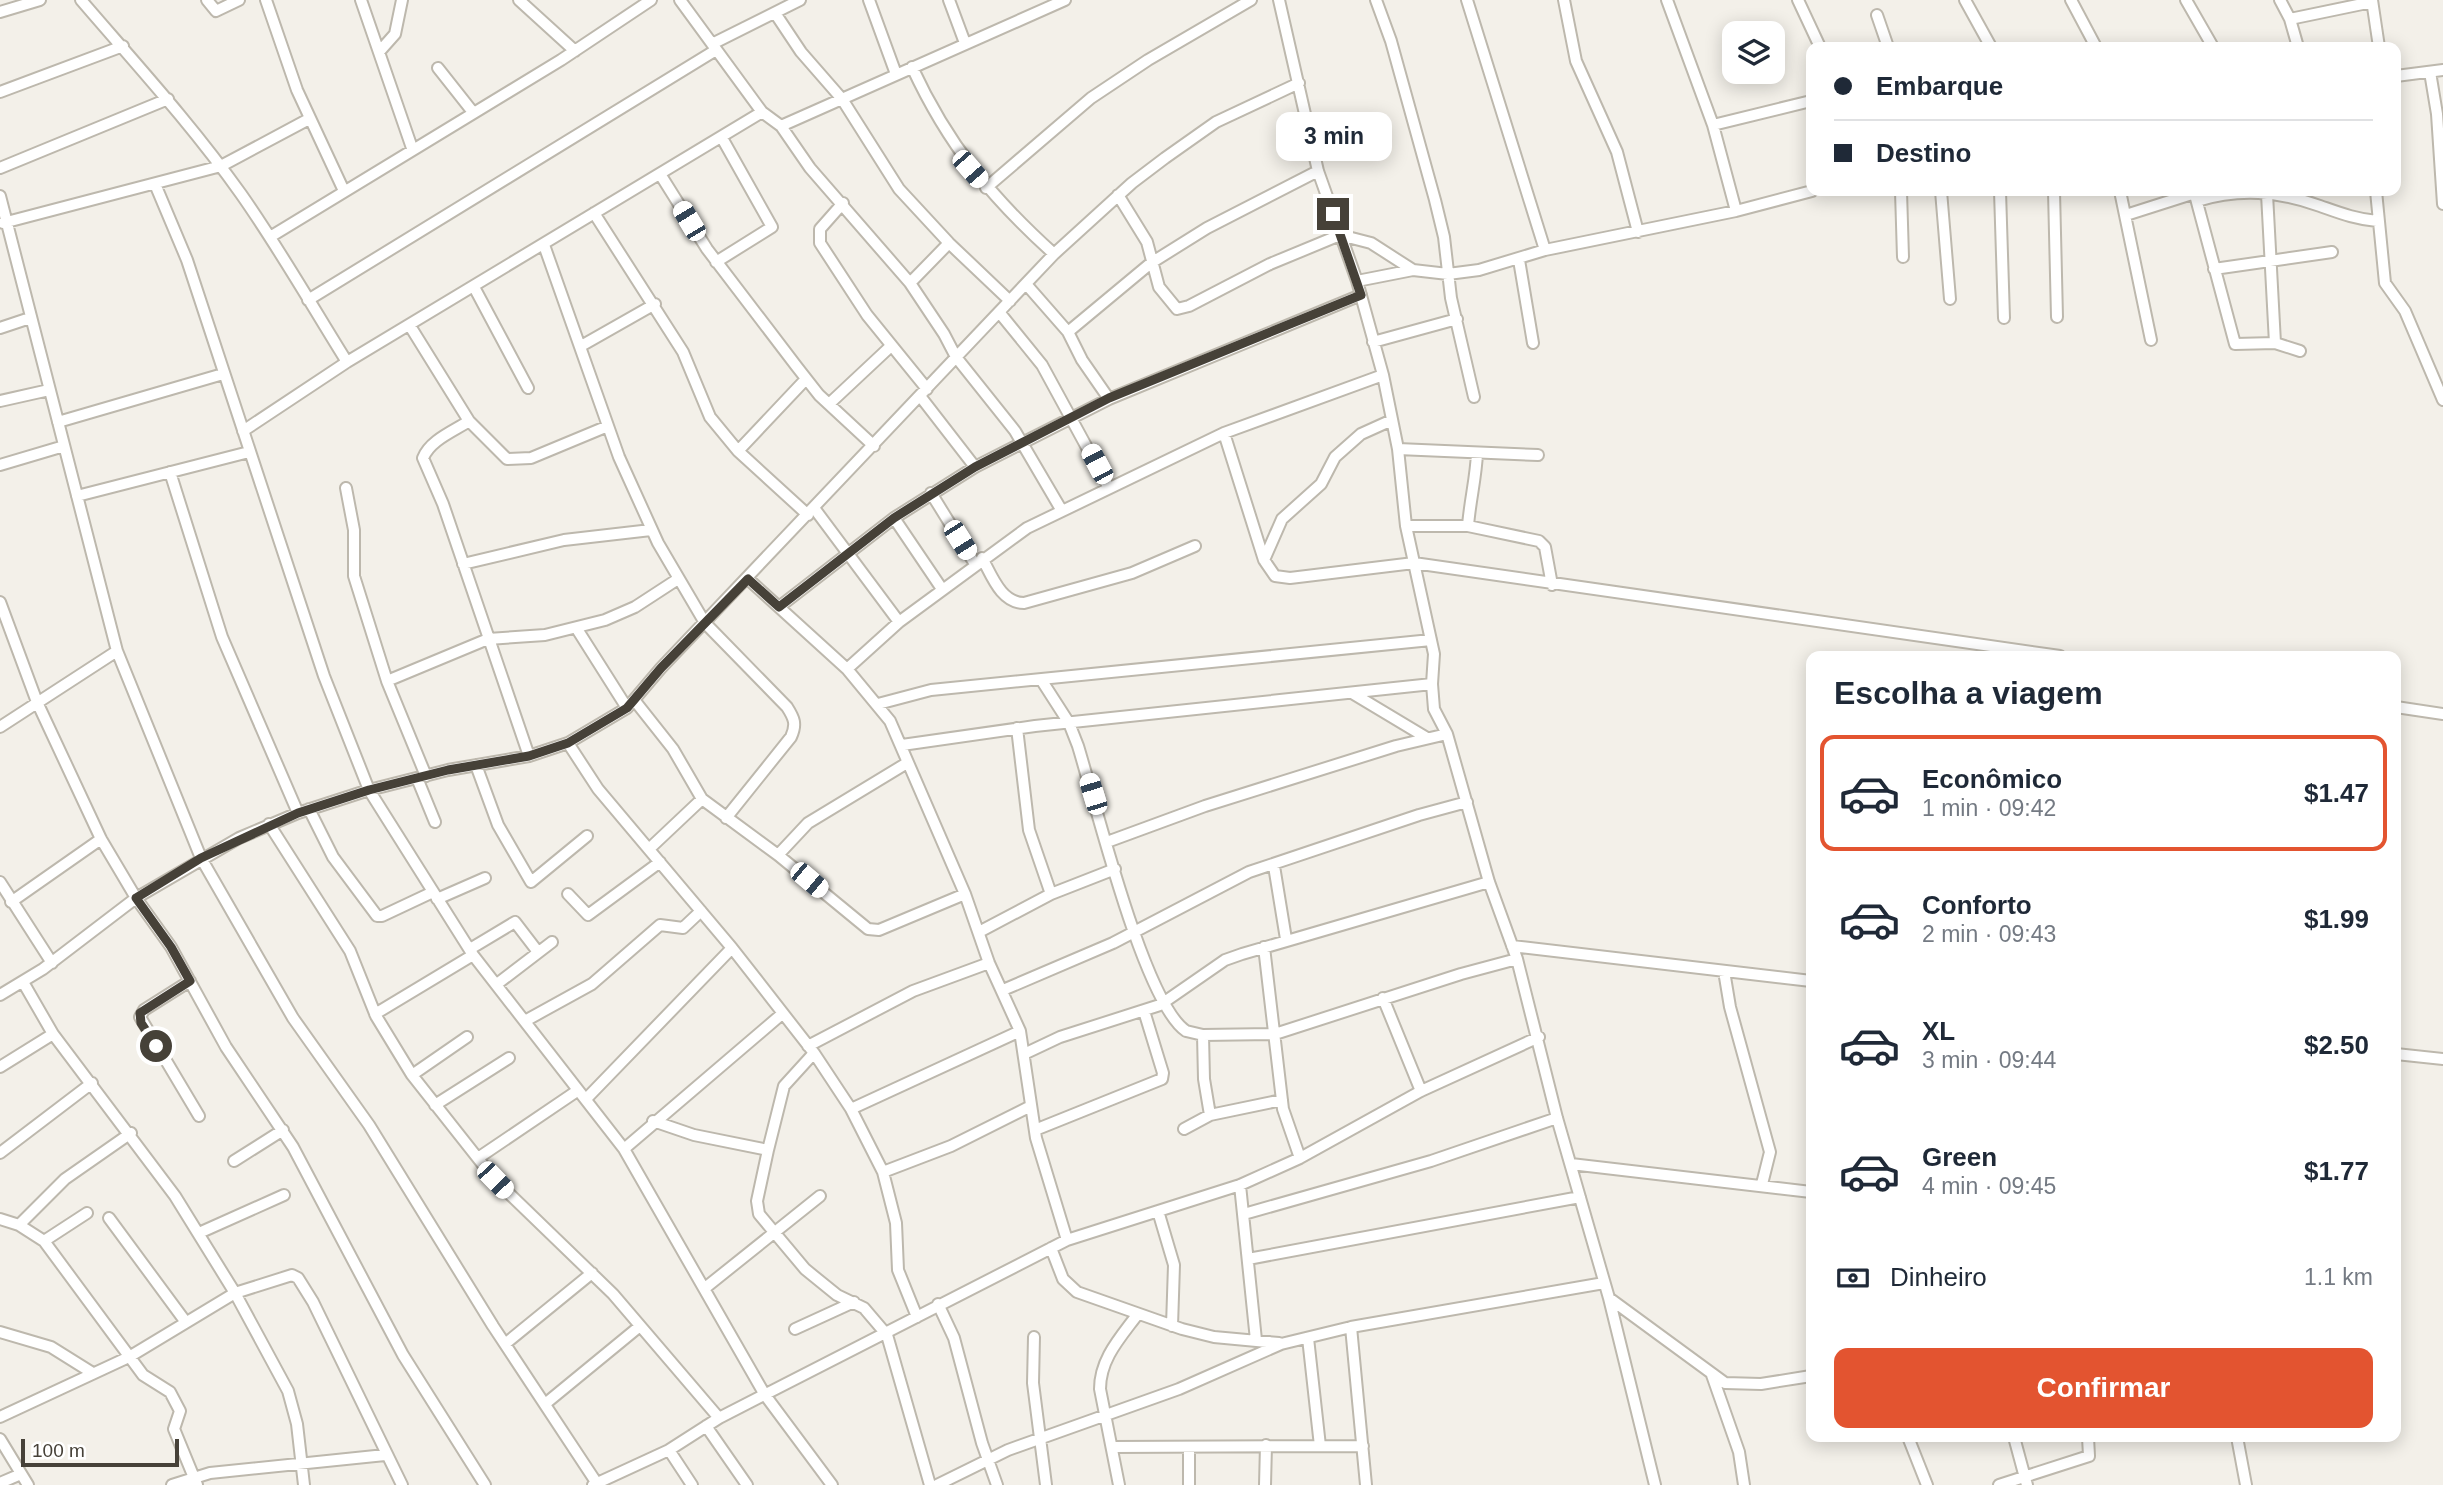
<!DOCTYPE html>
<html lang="pt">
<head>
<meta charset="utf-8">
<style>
	:root { --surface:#fff; --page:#f6f6f7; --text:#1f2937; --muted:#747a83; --line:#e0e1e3; --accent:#e35430 }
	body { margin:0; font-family:Arial,sans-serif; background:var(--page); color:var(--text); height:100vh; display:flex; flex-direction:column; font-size:26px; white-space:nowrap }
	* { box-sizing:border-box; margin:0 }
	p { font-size:23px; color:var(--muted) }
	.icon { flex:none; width:38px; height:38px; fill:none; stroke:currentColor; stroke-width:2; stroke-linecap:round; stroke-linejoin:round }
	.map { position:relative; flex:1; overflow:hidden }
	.panel { position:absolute; left:1806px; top:651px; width:595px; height:791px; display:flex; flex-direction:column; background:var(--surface); border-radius:14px; box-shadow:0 4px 18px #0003 }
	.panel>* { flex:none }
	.banner { position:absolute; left:1806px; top:42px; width:595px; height:154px; border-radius:14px; box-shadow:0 4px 18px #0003; display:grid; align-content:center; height:154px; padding:0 28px; background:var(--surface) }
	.controls { position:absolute; left:1722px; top:21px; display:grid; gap:14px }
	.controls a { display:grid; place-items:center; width:63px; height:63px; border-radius:14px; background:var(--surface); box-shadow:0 4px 18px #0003; font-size:35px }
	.scale { position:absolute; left:21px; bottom:18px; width:158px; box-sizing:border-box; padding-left:7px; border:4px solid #464138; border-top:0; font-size:19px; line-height:24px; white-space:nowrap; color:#464138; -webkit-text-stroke:5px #fff; paint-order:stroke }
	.end { position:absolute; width:32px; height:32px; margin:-16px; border:9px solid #464138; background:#fff; box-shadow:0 0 0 4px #fff }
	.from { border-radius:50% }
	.bubble { position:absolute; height:49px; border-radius:14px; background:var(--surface); box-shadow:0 4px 18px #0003; font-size:23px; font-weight:700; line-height:49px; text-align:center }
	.car { position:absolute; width:21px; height:42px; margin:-21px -10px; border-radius:9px; box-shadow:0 0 5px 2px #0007; background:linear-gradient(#fff 24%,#345 0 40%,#fff 0 76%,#345 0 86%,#fff 0) }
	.banner b { display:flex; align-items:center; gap:24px; height:66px; font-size:26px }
	.banner b+b { border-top:2px solid var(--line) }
	.banner i { width:18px; height:18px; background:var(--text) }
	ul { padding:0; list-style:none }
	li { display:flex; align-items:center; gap:21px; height:116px; margin:0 14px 10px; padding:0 14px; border:4px solid transparent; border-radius:14px }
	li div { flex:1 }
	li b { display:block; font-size:26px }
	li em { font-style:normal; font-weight:700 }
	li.selected { border-color:var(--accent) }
	li>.icon { width:63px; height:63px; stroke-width:1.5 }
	h2 { padding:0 28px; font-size:32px; line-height:84px }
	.pay { display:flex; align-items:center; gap:18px; height:77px; padding:0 28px; font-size:26px }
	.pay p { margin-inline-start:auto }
	.action { display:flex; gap:14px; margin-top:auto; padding:14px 28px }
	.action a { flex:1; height:80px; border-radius:14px; background:var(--accent); color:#fff; font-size:28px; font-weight:700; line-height:80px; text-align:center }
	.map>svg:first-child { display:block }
</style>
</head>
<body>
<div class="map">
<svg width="2443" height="1485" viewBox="0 0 2443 1485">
	<rect width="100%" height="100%" fill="#f3f0e9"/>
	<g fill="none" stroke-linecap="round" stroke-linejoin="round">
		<defs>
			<path id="minor" d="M 81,0 C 136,64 192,125 241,194 C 279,248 312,306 347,362
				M 207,0 L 216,11 L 239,0
				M 266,0 L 297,90 L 344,191
				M 361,0 L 412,148
				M 519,0 L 575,51
				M 680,0 L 762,112 L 781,126 L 810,168 L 910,283 L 944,334 L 956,357 L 1015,431 L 1062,511
				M 869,0 L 896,74
				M 949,0 L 965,43
				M 1279,0 L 1318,171 L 1357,281 L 1383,375 L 1398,449 L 1406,526 L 1434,654 L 1432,684 L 1434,709 L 1447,734 L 1489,882 L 1517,959 L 1557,1118 L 1609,1298 L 1655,1485
				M 1376,0 L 1391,41 L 1435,200 L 1444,237 L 1451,298 L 1474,397
				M 1467,0 L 1545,250
				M 1564,0 L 1576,61 L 1617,152 L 1638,232
				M 1667,0 L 1713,125 L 1736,211
				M 1798,0 L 1820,47
				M 1965,0 L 1991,47
				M 2071,0 L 2096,47
				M 2186,0 L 2213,47
				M 2280,0 L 2290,19 L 2298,47
				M 2372,0 L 2379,47
				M 0,12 L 40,0
				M 775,13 L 801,52 L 842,99 L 899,189 L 949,243 L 1010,301
				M 1877,15 L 1888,47
				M 2290,19 L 2372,2
				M 712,44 L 800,0
				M 379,52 L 395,34 L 402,0
				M 912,67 C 948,145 991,197 1054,254
				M 438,68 L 472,111
				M 2430,72 L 2437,114 L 2443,204
				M 2396,76 L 2443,70
				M 0,92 L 123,46
				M 1713,125 L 1811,101
				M 781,126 L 1065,0
				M 0,168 L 168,99
				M 660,174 L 707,249 L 797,367 L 819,395 L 874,446
				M 155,184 L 187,260 L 324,676 L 369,790 L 473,955 L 624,1149 L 765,1395 L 832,1485
				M 986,188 L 1091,98 L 1148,60 L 1251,0
				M 1901,191 L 1903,257
				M 1941,191 L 1950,299
				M 2000,191 L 2004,318
				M 2054,191 L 2057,317
				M 2120,191 L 2151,340
				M 2194,191 L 2235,344 L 2275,343
				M 2376,191 L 2385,283 L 2405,311 L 2443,400
				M 2267,194 L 2275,343 L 2300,351
				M 1118,195 L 1147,242 L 1159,287 L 1177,309 L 1189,306 L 1270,264 L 1340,235 L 1371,243 L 1413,270
				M 0,196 L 117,651 L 201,858 L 293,1018 L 369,1125 L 493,1326 L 598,1485
				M 2197,201 C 2239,188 2278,191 2320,206 C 2340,213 2355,219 2377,221
				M 843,203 L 820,229 L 820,243 L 867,315 L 927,389
				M 594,213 L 683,352 L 710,417 L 738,451 L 808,515
				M 2126,215 L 2195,193
				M 3,223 L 221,166 L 309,119
				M 270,237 L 561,60 L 651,0
				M 544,245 L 619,457 L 658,543 L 705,623 L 787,707 C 794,718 797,724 791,737 L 726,818
				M 1519,260 L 1533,343
				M 716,262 L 772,227 L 722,138
				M 2214,269 L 2332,252
				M 1357,281 L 1413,270 L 1448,274 L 1479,270 L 1545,250 L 1736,211 L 1812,191
				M 910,283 L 949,243
				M 1026,284 L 1068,332 L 1082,360 L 1109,399
				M 474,287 L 528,388
				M 308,300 L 716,50
				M 999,312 L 1042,365 L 1109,488
				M 410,326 L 469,421 L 507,459 L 531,458 L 608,426
				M 0,328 L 30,318
				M 1068,332 L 1151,263 L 1207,228 L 1318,171
				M 1373,342 L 1457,319
				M 581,346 L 655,304
				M 920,396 L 975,467
				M 0,401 L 49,390
				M 829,404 L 891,346
				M 469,421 C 454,431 430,440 423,458 L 443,504 L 529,756
				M 58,422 L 223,374
				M 243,431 L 347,362 L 762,112
				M 1224,433 L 1264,560 L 1275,576 L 1290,578 L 1414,563 L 2060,656
				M 1398,449 L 1538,455
				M 738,451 L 806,379
				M 0,465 L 64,446
				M 170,472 L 222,637 L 298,813
				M 346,488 L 354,530 L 354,576 L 387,681 L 426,776
				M 931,493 L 975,564
				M 77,496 L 249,452
				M 814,508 L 899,622
				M 894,518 L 942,589
				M 1406,526 L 1468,526 L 1539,541 L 1545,547 L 1552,585
				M 1468,526 C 1470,500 1476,478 1477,453
				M 982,558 C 992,576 1001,603 1024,603 L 1132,573 L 1195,546
				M 1264,560 L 1282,519 L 1321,484 L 1335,457 L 1361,434 L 1392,420
				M 463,564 L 564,540 L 651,530
				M 748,579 L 847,669 L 890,721 L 965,894 L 989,963 L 1020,1031 L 1036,1138 L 1067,1240
				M 0,602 L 37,702 L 101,839 L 136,898 L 171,947 L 226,1047 L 293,1147 L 403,1355 L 485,1485
				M 779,607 L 894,518 L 975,467 L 1109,399 L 1361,295
				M 577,629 L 627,708
				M 847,669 L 899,622 L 1027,528 L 1224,433 L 1383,375
				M 387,681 L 488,639 L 545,635 L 605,620 L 635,607 L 678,579
				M 1042,681 L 1069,723 L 1078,746 C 1095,801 1144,1003 1186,1031 L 1203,1035 L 1275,1034 L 1461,974 L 1517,959
				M 1352,693 L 1427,738
				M 635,701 L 673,749 L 702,799 L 778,855 L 868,929 L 879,930 L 965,894
				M 878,704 L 931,690 L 1431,640
				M 2396,707 L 2443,714
				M 0,727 L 117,651
				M 1017,728 L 1029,830 L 1051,894 L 1115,869
				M 568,743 L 598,789 L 732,948 L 814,1053 L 851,1109 L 883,1172 L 896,1223 L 898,1270 L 917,1317
				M 902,745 L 1035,726 L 1432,684
				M 476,765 L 498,825 L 531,882 L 587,836
				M 417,778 L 435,822
				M 309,809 L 333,857 L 377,916 L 382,916 L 433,892
				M 269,824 L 350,951 L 376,1016 L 412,1075 L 495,1180 L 613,1294 L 719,1418
				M 1107,842 L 1205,806 L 1396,746 L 1447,734
				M 649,849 L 702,799
				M 778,855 L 808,823 L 907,763
				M 1274,866 L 1286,939
				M 0,882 L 52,963
				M 568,894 L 588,915 L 660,862
				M 437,899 L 485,878
				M 11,902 L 101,839
				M 979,932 L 1051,894
				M 1512,946 L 1811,981
				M 1264,947 L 1283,1109 L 1300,1158
				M 470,949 L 515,922 L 538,952
				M 1724,971 L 1730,1007 L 1770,1152 L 1762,1184
				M 190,981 L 144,1010 L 140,1017 L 199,1116
				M 23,982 L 53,1034 L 175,1196 L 235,1293 L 288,1391 L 297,1424 L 304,1485
				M 497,984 L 552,942
				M 1003,990 L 1113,943 L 1249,872 L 1419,815 L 1467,802
				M 0,995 L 43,969 L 136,898 L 239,838 L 298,813 L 369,790 L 448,770 L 529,756 L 568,743 L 627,708 L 661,668 L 1054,254 L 1132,183 L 1165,158 L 1216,122 L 1299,83
				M 1383,998 L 1421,1091
				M 375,1014 L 473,955
				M 525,1021 L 592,984 L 660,925 L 683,928 L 701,911
				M 1203,1035 L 1204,1079 L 1210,1115
				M 808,1046 L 913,991 L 989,963
				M 1024,1054 L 1060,1037 L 1160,1005 L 1225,960 L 1242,954 L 1489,882
				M 2396,1054 L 2443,1059
				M 0,1067 L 53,1034
				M 412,1075 L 467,1037
				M 586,1099 L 732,948
				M 435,1105 L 509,1058
				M 851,1109 L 1020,1031
				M 653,1121 L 694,1135 L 768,1150 L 757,1201 L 759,1214 L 805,1269 L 837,1295 L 864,1308 L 887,1335 L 930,1485
				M 1184,1129 L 1210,1115 L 1282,1100
				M 1035,1130 L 1162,1079 L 1163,1073 L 1144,1011
				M 624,1149 L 782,1014
				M 768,1150 L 784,1086 L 814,1053
				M 0,1153 L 92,1083
				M 478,1158 L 577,1091
				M 234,1161 L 283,1130
				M 1571,1164 L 1811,1192
				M 883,1172 L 951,1146 L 1031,1106
				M 1240,1185 L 1256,1340
				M 1158,1211 L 1174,1265 L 1172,1326
				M 1244,1214 L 1431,1161 L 1557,1118
				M 109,1218 L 185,1321
				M 0,1219 L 19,1225 L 44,1241 L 143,1375 L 170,1392 L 180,1411 L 174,1429 L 197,1485
				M 19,1225 L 65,1179 L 131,1133
				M 199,1233 L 284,1195
				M 44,1241 L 87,1213
				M 1051,1248 L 1063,1279 L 1077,1292 L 1182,1329 L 1214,1337 L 1279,1343
				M 1248,1259 L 1580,1197
				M 705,1288 L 820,1196
				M 1609,1298 L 1725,1383 L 1761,1384 L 1811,1376
				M 938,1304 L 954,1338 L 982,1443 L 997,1485
				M 1351,1327 L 1366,1485
				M 795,1329 L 854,1302
				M 0,1332 L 51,1347 L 91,1372
				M 1034,1337 L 1033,1383 L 1046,1485
				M 1308,1338 L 1320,1446
				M 505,1344 L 592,1273
				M 1712,1375 L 1739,1452 L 1744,1485
				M 545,1404 L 640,1326
				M 0,1417 L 129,1357 L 235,1293 L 292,1275 L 298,1278 L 313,1302 L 402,1485
				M 706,1426 L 747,1485
				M 1908,1437 L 1927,1485
				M 2014,1437 L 2027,1485
				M 2237,1437 L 2246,1485
				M 0,1439 L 28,1485
				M 1113,1447 L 1363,1446
				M 1189,1448 L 1189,1485
				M 669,1450 L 692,1485
				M 0,1483 L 21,1474
				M 172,1485 L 210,1473 L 385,1455
				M 593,1485 L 669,1450 L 719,1418 L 1067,1240 L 1240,1185 L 1300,1158 L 1421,1091 L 1539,1037
				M 937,1485 L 1008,1450 L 1179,1389 L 1281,1344 L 1351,1327 L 1604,1283
				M 1119,1485 L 1100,1389 C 1100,1359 1120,1338 1137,1315
				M 1265,1485 L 1266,1445
				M 1999,1485 L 2089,1456 L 2088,1437"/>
		</defs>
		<use href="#minor" stroke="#bdb8ad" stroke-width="14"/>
		<use href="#minor" stroke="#fff" stroke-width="10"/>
	</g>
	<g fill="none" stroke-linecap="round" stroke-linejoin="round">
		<path stroke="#464138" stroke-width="9" d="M 156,1046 L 141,1023 L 140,1013 L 190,981 L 171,947 L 136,898 L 201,858 L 298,813 L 369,790 L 448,770 L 529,756 L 568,743 L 627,708 L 661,668 L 748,579 L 779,607 L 894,518 L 975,467 L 1109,398 L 1361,295 L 1333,214"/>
	</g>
</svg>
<div class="controls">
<a><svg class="icon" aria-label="layers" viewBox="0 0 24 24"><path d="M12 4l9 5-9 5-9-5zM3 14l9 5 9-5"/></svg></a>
</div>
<div class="scale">100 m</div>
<i class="end from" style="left:156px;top:1046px"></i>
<i class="end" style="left:1333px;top:214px"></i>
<div class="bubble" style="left:1276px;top:112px;width:116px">3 min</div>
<i class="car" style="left:970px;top:169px;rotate:139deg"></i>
<i class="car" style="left:689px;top:221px;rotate:329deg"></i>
<i class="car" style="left:1097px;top:464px;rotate:332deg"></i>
<i class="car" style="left:960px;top:540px;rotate:148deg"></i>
<i class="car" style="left:1093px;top:794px;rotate:343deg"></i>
<i class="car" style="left:809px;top:880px;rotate:130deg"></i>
<i class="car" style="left:495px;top:1180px;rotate:136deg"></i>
<div class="banner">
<b><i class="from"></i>Embarque</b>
<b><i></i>Destino</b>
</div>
<section class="panel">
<h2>Escolha a viagem</h2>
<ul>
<li class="selected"><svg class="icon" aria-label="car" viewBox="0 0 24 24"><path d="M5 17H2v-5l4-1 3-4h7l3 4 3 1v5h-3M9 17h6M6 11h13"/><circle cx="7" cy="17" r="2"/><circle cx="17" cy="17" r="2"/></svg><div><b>Econômico</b><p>1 min · 09:42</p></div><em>$1.47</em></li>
<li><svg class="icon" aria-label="car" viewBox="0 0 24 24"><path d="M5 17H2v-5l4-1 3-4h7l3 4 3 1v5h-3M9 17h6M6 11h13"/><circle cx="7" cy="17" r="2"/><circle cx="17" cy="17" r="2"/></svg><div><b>Conforto</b><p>2 min · 09:43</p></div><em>$1.99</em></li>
<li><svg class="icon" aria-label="car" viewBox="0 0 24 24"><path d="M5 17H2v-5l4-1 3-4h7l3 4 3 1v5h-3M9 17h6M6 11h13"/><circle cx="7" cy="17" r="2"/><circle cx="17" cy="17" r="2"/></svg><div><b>XL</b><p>3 min · 09:44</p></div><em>$2.50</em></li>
<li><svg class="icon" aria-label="car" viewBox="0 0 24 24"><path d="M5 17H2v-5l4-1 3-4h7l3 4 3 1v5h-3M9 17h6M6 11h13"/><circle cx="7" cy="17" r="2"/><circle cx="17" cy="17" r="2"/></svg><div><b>Green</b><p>4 min · 09:45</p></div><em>$1.77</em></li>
</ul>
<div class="pay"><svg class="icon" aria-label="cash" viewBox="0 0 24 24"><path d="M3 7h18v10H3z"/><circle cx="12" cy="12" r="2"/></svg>Dinheiro<p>1.1 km</p></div>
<div class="action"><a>Confirmar</a></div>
</section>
</div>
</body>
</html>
